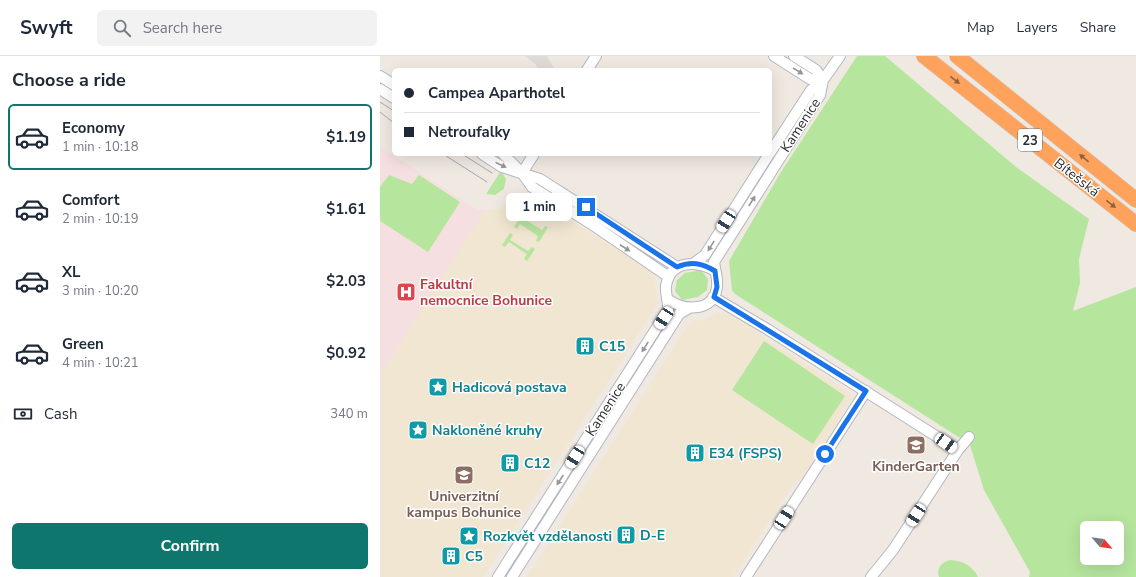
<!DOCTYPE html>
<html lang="en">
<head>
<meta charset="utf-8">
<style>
	:root { --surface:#fff; --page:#f2f2f3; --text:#1f2937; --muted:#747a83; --line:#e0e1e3; --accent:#0f766e }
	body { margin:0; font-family:"Nunito Sans",sans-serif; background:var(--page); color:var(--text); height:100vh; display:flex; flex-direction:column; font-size:15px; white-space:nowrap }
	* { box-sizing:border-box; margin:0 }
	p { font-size:13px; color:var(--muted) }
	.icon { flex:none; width:22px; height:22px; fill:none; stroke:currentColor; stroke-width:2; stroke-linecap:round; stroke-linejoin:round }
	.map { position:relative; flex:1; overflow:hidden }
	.details { display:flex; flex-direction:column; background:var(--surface); width:380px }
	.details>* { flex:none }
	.top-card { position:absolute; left:12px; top:12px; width:380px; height:88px; border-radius:6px; box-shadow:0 4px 16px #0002; display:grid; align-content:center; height:88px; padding:0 12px; background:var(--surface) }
	.needle { width:26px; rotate:118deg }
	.fabs { position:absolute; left:700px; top:465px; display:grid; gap:8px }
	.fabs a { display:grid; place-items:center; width:44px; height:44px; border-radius:6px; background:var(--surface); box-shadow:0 4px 16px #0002; font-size:20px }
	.end { position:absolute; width:18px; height:18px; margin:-9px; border:5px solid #1a73e8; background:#fff; box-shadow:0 0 0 2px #fff }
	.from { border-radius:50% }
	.bubble { position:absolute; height:28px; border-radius:6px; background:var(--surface); box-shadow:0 4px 16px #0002; font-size:13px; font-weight:700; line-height:28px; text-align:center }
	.car { position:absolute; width:12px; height:24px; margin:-12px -6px; border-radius:5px; box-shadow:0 0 3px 1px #0007; background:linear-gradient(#fff 24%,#345 0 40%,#fff 0 76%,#345 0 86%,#fff 0) }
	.top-card b { display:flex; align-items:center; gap:14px; height:38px; font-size:15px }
	.top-card b+b { border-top:1px solid var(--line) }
	.top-card i { width:10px; height:10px; background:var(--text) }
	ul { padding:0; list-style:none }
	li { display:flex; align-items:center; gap:12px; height:66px; margin:0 8px 6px; padding:0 4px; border:2px solid transparent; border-radius:6px }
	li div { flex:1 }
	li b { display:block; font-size:15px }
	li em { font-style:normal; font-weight:700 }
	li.on { border-color:var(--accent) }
	li>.icon { width:36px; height:36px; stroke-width:1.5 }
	h2 { padding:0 12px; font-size:18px; line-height:48px }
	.pay { display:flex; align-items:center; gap:10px; height:44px; padding:0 12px; font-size:15px }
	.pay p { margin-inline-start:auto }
	.primary-button { display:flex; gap:8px; margin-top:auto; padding:8px 12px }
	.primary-button a { flex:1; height:46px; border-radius:6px; background:var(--accent); color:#fff; font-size:16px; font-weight:700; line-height:46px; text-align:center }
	header { display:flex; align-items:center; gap:24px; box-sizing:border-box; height:56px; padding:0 20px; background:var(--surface); border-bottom:1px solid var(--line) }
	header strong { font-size:19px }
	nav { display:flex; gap:22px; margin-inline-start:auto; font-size:14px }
	.search { width:280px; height:36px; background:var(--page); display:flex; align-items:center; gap:10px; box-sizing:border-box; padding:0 14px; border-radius:6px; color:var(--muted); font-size:15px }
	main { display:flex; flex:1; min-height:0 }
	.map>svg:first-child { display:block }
</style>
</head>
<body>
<header>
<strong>Swyft</strong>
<div class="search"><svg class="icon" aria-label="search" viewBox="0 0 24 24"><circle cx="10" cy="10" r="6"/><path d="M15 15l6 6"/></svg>Search here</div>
<nav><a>Map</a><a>Layers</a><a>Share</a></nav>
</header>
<main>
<section class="details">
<h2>Choose a ride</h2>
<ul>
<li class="on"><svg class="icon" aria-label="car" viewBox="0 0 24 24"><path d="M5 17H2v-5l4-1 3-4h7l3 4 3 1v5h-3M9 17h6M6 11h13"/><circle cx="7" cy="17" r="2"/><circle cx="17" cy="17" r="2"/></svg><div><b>Economy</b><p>1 min · 10:18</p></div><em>$1.19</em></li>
<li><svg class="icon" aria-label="car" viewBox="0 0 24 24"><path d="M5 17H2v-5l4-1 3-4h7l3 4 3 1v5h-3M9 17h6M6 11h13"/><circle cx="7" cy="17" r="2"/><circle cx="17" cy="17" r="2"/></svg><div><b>Comfort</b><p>2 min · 10:19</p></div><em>$1.61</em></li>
<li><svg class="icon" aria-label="car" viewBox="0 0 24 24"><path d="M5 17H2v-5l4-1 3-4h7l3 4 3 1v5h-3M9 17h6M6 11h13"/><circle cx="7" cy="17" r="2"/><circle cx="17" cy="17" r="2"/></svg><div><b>XL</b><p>3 min · 10:20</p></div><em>$2.03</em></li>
<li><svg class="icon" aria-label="car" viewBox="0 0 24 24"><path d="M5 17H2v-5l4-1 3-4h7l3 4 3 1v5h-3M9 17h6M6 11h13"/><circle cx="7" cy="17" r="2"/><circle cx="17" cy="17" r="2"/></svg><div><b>Green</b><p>4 min · 10:21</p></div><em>$0.92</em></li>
</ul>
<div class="pay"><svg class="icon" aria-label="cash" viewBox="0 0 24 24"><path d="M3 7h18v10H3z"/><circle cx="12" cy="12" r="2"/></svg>Cash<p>340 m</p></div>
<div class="primary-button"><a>Confirm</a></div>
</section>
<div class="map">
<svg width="756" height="521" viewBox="0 0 756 521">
	<rect width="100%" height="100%" fill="#efe9e1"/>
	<path fill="#f0e6d1" d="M 143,136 L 148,137 L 274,217 L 278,247 L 103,521 L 0,521 L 0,318 L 105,154 L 115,154 L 124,151 Z
		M 337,257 L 348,258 L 470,336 L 472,343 L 423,420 L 413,428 L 353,521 L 147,521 L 310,266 L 317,263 L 321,265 Z"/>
	<path fill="#f5dfe0" d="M 0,91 L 96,153 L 105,154 L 0,318 Z"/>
	<path fill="#b6e59e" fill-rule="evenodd" d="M 477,0 L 505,0 L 636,111 L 709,163 L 699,203 L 700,227 L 693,255 L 756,231 L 756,521 L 649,521 L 650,516 L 604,434 L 590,389 L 593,383 L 584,377 L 580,382 L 355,238 L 352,234 L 349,205 L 401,116 ZM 707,472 L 737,472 L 737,502 L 707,502 Z
		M 121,115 L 126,123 L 124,133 L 115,139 L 106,138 Z
		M 9,119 L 32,128 L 39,119 L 80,146 L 48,196 L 0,165 L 0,131 Z
		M 144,156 L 147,158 L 144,163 L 162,174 L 165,170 L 168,171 L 159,186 L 156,185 L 158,180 L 140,168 L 137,173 L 134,171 Z
		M 130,177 L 133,179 L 130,184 L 148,195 L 152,191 L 155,193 L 147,205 L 144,203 L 147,198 L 129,186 L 125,191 L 122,189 Z
		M 321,214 L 328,223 L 327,234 L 318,241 L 302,244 L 295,235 L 297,224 L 305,217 Z
		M 384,285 L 465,340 L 433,388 L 352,334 Z
		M 570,504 C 583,505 592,509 598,521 L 559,521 C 556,512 562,506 570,504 Z"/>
	<path fill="#dfdcd8" d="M 145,0 L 167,0 L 175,14 L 159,14 L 155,8 Z"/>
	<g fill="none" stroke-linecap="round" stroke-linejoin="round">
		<defs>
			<path id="minor" d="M 394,0 L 430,23 L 443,24
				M 414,0 L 436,14 L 443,24
				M 207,14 L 216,0
				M 0,20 L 14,29
				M 0,33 L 14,42
				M 390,97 L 431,34 L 443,24 L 460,0
				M 102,98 L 122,111 L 160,123 L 297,211
				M 123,98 L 142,117 L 152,131 L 213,169 L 289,221
				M 142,117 L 154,98
				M 314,207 L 325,199 L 389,98
				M 333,241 L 387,273 L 578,394
				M 289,244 C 305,255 334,256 337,231 C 338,222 335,214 334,206 L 440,39 L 443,24
				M 118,521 L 288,254 C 289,246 285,238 286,230 C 290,204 317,204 335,215
				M 132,521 L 299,258 L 309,252
				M 366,521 L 486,335
				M 491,521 L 513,494 L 578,394 L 589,381"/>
			<path id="highway" d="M 544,0 L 756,168
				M 577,0 L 756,144"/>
		</defs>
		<use href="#minor" stroke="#b4b7c1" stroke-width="12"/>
		<use href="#highway" stroke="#c9c9c9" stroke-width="16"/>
		<use href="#minor" stroke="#fff" stroke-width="10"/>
		<use href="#highway" stroke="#ffa35c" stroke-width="15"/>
		<path stroke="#a3a6b8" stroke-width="1" d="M 0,46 L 14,55
			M 0,56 L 14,67
			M 63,98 L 107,126
			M 82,98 L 112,117"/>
	</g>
	<defs><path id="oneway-solid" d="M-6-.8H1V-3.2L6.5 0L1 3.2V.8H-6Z"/></defs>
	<g fill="#969696">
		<use href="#oneway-solid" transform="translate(418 15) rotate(32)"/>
		<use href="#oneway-solid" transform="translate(121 109) rotate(26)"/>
		<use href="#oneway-solid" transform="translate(372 145) rotate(-58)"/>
		<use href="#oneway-solid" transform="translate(331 190) rotate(122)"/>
		<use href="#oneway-solid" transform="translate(245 192) rotate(33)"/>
		<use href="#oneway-solid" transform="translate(265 291) rotate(122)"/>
		<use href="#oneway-solid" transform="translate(180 424) rotate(123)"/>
	</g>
	<g fill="#8c6343">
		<use href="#oneway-solid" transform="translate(575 24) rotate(38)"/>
		<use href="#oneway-solid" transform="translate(704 102) rotate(-141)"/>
		<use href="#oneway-solid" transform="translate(731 148) rotate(38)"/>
	</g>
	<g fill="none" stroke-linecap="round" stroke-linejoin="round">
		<path stroke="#1a73e8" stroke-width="5" d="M 206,151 L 297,211 C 311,205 322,207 335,215 L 337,231 L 334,241 L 486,335 L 445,398"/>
	</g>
	<defs>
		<symbol id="hospital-square" viewBox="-11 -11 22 22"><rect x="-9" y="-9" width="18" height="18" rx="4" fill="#e0444e" stroke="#fff"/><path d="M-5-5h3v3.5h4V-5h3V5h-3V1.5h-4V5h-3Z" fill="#fff"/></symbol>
		<symbol id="building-square" viewBox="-11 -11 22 22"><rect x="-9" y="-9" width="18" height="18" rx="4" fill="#0f9aa8" stroke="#fff"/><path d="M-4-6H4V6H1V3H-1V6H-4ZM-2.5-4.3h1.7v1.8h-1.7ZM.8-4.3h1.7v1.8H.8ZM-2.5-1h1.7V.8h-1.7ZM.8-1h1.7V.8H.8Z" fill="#fff"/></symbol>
		<symbol id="sight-square" viewBox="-11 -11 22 22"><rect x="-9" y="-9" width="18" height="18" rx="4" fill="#0f9aa8" stroke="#fff"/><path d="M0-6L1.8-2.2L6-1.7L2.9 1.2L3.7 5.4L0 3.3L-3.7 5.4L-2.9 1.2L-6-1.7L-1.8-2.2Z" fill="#fff"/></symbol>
		<symbol id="school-square" viewBox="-11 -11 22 22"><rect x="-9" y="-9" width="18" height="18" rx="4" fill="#8d6e63" stroke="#fff"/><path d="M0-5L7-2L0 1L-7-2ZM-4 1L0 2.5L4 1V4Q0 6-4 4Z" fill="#fff"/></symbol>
		<symbol id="university-square" viewBox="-11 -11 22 22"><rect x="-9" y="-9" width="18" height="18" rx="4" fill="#8d6e63" stroke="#fff"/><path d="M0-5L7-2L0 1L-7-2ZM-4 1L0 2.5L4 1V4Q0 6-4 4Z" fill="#fff"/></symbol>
	</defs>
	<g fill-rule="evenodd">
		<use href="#hospital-square" x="15" y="225" width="22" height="22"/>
		<use href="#building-square" x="194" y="279" width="22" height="22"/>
		<use href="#sight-square" x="47" y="320" width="22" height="22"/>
		<use href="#sight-square" x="27" y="363" width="22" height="22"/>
		<use href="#school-square" x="525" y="378" width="22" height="22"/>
		<use href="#building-square" x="304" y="386" width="22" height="22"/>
		<use href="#building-square" x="119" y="396" width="22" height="22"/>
		<use href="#university-square" x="73" y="408" width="22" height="22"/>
		<use href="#building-square" x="235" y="468" width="22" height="22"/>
		<use href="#sight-square" x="78" y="469" width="22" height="22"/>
		<use href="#building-square" x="60" y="489" width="22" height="22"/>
	</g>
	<g text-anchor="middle" stroke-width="3" stroke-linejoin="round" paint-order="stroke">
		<rect fill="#fff" stroke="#6d6d6d" stroke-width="1" x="638" y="73" width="24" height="22" rx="3"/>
		<g font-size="13" font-weight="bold" fill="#2e2e2e">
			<text x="650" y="89">23</text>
		</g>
		<g font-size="14" fill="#2e2e2e" stroke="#fff">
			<text transform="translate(420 69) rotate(-57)" y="5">Kamenice</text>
			<text transform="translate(697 121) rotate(38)" y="5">Bítešská</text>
			<text transform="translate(225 353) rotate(-57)" y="5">Kamenice</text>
		</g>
		<g font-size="14" font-weight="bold" fill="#be3a42" stroke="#fff" text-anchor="start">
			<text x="40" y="233">Fakultní<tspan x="40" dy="16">nemocnice Bohunice</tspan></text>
		</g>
		<g font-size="14" font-weight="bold" fill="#0d838f" stroke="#fff" text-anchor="start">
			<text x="219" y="295">C15</text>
			<text x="72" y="336">Hadicová postava</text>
			<text x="52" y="379">Nakloněné kruhy</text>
			<text x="329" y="402">E34 (FSPS)</text>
			<text x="144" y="412">C12</text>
			<text x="260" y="484">D-E</text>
			<text x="103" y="485">Rozkvět vzdělanosti</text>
			<text x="85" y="505">C5</text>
		</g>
		<g font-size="14" font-weight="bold" fill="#785e54" stroke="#fff">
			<text x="536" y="415">KinderGarten</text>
			<text x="84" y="445">Univerzitní<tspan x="84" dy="16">kampus Bohunice</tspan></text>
		</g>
	</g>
</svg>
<div class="fabs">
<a><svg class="needle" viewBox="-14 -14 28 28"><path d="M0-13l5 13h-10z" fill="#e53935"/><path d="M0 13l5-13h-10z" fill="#747a83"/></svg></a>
</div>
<i class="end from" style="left:445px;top:398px"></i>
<i class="end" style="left:206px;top:151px"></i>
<div class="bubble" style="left:126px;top:137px;width:66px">1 min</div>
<i class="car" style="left:346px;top:165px;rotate:213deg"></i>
<i class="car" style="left:284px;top:262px;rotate:213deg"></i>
<i class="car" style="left:566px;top:387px;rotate:124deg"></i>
<i class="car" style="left:195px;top:401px;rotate:212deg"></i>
<i class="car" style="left:536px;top:459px;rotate:213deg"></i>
<i class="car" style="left:404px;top:462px;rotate:33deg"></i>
<div class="top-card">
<b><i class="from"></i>Campea Aparthotel</b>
<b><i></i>Netroufalky</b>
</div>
</div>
</main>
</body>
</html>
